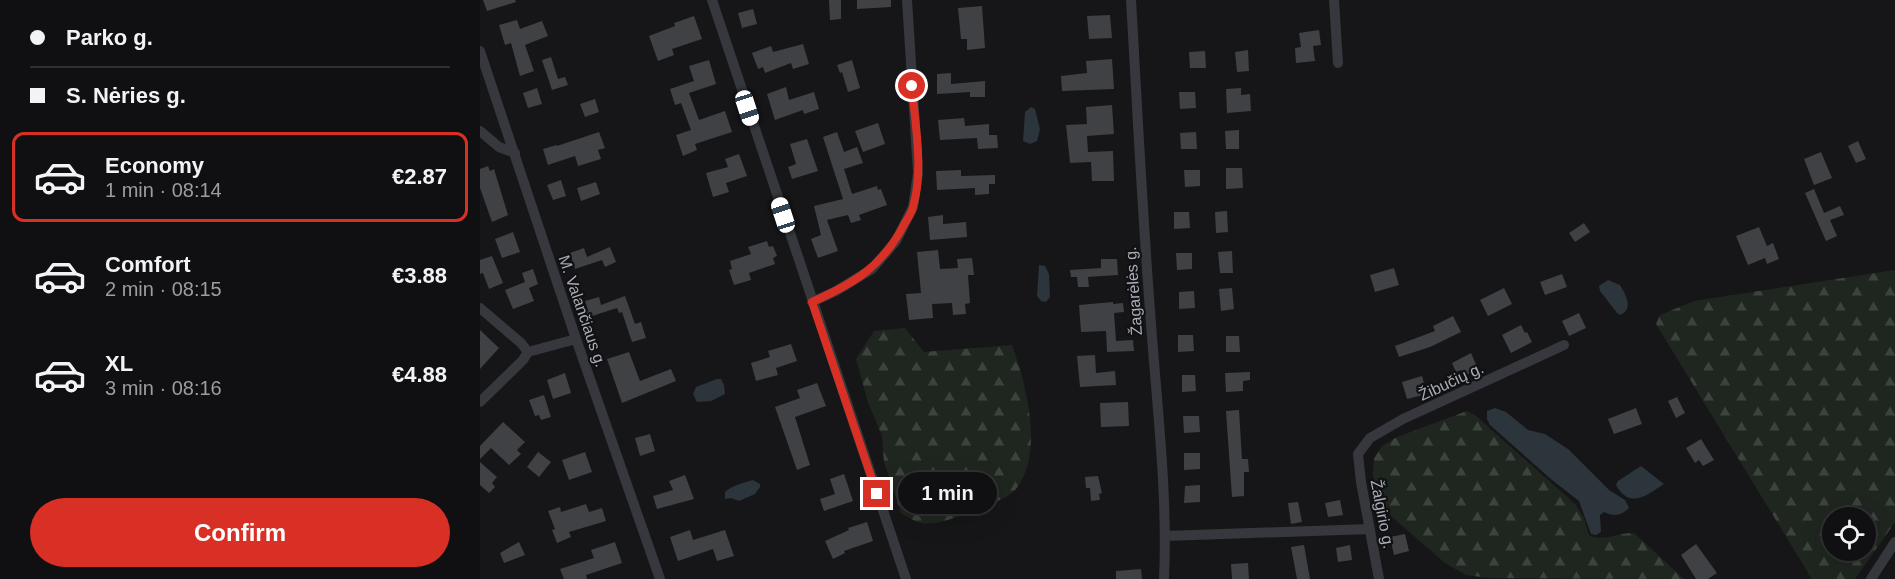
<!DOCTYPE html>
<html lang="en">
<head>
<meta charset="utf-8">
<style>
	:root { --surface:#101012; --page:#1e1e20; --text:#f1f3f6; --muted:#9c9d9f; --line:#303032; --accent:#d93025 }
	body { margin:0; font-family:Helvetica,sans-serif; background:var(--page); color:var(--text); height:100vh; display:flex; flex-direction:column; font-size:22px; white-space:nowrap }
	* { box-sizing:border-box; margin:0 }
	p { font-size:20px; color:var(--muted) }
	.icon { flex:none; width:33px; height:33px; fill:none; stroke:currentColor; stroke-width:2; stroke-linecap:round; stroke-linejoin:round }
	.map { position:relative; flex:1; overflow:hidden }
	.details { display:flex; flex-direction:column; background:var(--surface); width:480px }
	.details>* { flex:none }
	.guide { display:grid; align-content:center; height:132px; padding:0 30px; background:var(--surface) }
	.tools { position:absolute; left:1342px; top:507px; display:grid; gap:12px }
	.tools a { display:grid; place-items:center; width:54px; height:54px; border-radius:50%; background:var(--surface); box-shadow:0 6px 24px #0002,0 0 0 2px var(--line); font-size:30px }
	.end { position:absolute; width:27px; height:27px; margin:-14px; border:8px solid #d93025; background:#fff; box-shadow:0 0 0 3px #fff }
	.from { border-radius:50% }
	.bubble { position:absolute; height:42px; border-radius:21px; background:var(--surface); box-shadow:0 6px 24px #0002,0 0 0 2px var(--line); font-size:20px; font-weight:600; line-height:42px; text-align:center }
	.car { position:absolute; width:18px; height:36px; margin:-18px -9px; border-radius:8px; box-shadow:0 0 4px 2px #0007; background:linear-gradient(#fff 24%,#345 0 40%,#fff 0 76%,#345 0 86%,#fff 0) }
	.guide b { display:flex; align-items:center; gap:21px; height:57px; font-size:22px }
	.guide b+b { border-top:2px solid var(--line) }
	.guide i { width:15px; height:15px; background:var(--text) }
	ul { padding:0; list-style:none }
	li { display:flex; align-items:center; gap:18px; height:90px; margin:0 12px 9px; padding:0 18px; border:3px solid transparent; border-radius:12px }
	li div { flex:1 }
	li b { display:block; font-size:22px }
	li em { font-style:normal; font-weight:600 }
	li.selected { border-color:var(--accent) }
	li>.icon { width:54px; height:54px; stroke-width:1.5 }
	.action { display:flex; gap:12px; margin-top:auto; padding:12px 30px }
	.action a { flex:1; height:69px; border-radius:36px; background:var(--accent); color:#fff; font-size:24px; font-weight:600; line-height:69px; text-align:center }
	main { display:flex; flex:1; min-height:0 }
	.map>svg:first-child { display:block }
</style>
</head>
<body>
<main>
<section class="details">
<div class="guide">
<b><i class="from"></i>Parko g.</b>
<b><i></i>S. Nėries g.</b>
</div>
<ul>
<li class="selected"><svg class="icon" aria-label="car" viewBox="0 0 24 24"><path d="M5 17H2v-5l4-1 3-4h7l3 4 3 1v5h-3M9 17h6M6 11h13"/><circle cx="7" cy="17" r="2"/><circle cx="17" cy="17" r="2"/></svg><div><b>Economy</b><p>1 min · 08:14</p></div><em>€2.87</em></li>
<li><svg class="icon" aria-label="car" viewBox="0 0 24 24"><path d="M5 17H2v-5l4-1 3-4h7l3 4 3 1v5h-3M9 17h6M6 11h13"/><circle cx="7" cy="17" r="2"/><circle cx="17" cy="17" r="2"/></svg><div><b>Comfort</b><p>2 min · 08:15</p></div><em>€3.88</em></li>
<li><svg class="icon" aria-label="car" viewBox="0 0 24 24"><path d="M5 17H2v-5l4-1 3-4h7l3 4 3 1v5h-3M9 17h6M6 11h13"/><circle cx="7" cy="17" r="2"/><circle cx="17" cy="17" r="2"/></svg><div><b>XL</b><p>3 min · 08:16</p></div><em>€4.88</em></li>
</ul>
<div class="action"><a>Confirm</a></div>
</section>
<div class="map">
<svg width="1415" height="579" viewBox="0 0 1415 579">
	<defs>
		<pattern id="forest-firs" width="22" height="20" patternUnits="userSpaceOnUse" patternTransform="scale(1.5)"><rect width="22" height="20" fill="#1e261f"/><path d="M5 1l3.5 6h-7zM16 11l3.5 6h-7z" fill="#3c433d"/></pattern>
	</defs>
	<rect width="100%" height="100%" fill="#161618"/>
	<path fill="url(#forest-firs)" fill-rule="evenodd" d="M 1415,270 L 1415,522 L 1375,579 L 1332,579 L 1176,324 L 1180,315 L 1214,301 ZM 1353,518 L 1386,518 L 1386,550 L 1353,550 Z
		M 425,328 L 444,352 L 532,345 C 546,383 565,455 535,490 C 525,501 506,504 494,510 C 480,516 457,526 441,523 C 435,522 427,516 421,513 L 404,462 L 402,436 L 388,402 L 376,359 L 394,331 Z
		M 987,411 L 995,415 L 1095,504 L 1104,518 L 1109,536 C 1130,541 1134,533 1154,533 L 1204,579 L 1009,578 L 986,575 L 965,563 L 912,517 L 899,496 L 893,475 L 894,458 L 902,446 L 917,437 Z"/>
	<path fill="#2c353c" d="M 551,107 L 555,109 L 560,129 L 557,141 L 550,144 L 543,141 L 545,112 Z
		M 559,265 L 565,266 L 569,274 L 570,297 L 566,302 L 561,301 L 557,296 Z
		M 1128,280 L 1140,285 C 1146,295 1154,309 1140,315 L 1137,313 L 1120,291 L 1119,286 Z
		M 237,379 L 241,379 L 244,385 L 245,394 L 231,401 L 217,402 L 213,394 L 216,387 Z
		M 1015,408 L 1026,412 L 1048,430 L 1065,434 L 1088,449 L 1129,490 L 1145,500 L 1149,508 C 1141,516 1134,517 1124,512 L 1120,515 L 1121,532 L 1116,535 L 1111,534 L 1099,501 L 1072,480 L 1010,425 L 1007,419 L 1007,411 Z
		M 1161,466 L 1184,484 C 1167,495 1150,510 1136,485 L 1138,481 Z
		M 273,480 L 280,484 L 280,487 L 275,494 L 259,501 L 251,498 L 245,499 L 245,492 C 253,485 263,483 273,480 Z"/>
	<path fill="#404145" d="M 3,0 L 35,0 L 36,2 L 7,11 Z
		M 349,0 L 361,0 L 361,19 L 350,20 Z
		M 377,0 L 411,0 L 411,7 L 377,9 Z
		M 502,6 L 505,48 L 487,50 L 487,39 L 481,39 L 478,8 Z
		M 273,9 L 277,24 L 262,28 L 258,13 Z
		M 630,15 L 632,38 L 609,39 L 607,16 Z
		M 214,16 L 222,39 L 192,49 L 194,55 L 178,61 L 169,36 L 195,26 L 194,23 Z
		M 37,20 L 40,29 L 62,21 L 68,36 L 45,45 L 54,71 L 40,76 L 31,43 L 25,45 L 19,25 Z
		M 839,30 L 841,45 L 833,46 L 835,61 L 816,63 L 815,48 L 821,47 L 819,33 Z
		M 323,44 L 329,64 L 313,69 L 311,63 L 285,73 L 283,67 L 278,69 L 272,53 L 291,46 L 293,52 Z
		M 768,50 L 769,71 L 757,72 L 755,52 Z
		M 725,51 L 726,68 L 710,68 L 709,52 Z
		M 71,57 L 78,79 L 85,77 L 88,85 L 72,90 L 62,60 Z
		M 632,59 L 634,89 L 582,91 L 581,76 L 607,73 L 606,61 Z
		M 229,60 L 236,84 L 209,93 L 219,120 L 245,111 L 252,132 L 215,144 L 217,150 L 203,156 L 196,135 L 211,130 L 201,103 L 195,105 L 190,89 L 214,81 L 209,66 Z
		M 372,60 L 380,88 L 368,92 L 362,72 L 360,73 L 357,65 Z
		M 471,73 L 471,84 L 505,81 L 505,97 L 490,97 L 490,92 L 457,94 L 457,74 Z
		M 306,87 L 309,100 L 334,92 L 339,109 L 324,114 L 323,110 L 295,120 L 287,94 Z
		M 57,88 L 62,104 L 48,108 L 43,93 Z
		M 761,88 L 761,95 L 770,94 L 771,111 L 747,113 L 746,89 Z
		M 699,92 L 715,92 L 716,108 L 700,109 Z
		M 115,99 L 119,112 L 105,117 L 100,104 Z
		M 632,105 L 634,134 L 607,136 L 608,152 L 633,151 L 634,181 L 612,181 L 611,162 L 590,163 L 586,125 L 607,124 L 606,107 Z
		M 484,118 L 485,126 L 509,124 L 509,135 L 517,135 L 518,148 L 498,149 L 497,138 L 460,140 L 458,120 Z
		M 398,123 L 405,144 L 383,152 L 375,131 Z
		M 759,130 L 759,149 L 746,149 L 745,131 Z
		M 119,132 L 125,148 L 118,150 L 121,159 L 98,166 L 95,156 L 68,165 L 63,149 L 77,145 L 77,146 Z
		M 357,132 L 364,152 L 377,147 L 383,163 L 364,169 L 372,194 L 397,186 L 398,190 L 401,189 L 407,205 L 379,215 L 381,220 L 371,223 L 368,215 L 347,220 L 358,251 L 338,258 L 331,239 L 341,235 L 334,206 L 363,199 L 343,137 Z
		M 716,132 L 717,149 L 701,149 L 700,133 Z
		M 327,139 L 338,171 L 312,179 L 308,167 L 316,164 L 310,144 Z
		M 1378,141 L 1386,159 L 1376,163 L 1368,146 Z
		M 1341,152 L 1352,178 L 1334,185 L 1324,159 Z
		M 259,154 L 267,176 L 246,183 L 249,192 L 233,197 L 226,173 L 248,167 L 245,159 Z
		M 8,166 L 10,171 L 14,169 L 28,215 L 12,222 L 0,188 L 0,169 Z
		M 746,168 L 762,168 L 763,188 L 746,189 Z
		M 481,170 L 481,176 L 515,175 L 515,184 L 509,184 L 509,194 L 495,195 L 495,188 L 457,190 L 456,171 Z
		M 704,170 L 720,170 L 720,186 L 705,187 Z
		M 81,180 L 86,196 L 73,200 L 67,185 Z
		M 116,182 L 120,194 L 101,201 L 97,188 Z
		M 1334,189 L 1344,213 L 1360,206 L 1364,215 L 1350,220 L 1357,236 L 1346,241 L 1325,193 Z
		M 747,211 L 748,232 L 736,233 L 735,212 Z
		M 694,212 L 709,212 L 710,228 L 694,229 Z
		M 463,215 L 463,224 L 486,222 L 487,237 L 450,240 L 448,217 Z
		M 1104,223 L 1110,232 L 1095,242 L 1089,233 Z
		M 1279,227 L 1287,246 L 1293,243 L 1299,259 L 1287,264 L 1285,258 L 1268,265 L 1256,236 Z
		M 33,232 L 40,252 L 22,258 L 15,239 Z
		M 287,241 L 289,247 L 293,246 L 297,256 L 293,258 L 295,264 L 269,273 L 271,280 L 254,285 L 249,270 L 252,269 L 250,261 L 271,254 L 268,247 Z
		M 130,247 L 136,262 L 125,267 L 122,260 L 95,269 L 90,253 L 104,248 L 107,257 Z
		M 458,250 L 460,269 L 478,268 L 477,259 L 492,258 L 494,275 L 488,275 L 490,303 L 485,304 L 486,314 L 473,315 L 472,303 L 452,304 L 453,318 L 429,320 L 426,294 L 441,293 L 437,252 Z
		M 752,251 L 753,273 L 740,273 L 738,252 Z
		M 696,253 L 712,253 L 712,269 L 697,270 Z
		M 12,256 L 23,283 L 9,289 L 3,273 L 0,274 L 0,260 Z
		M 621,259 L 637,259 L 638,275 L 608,277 L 609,287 L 598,287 L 597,277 L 591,277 L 590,270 L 621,268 Z
		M 914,268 L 919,285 L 895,292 L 890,275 Z
		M 53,269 L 58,284 L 49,288 L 54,301 L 33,309 L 25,290 L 45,282 L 42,273 Z
		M 1082,274 L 1087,287 L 1065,295 L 1060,282 Z
		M 752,288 L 754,309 L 741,311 L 739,289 Z
		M 1024,288 L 1032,304 L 1008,316 L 1000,300 Z
		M 714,291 L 715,308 L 699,309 L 699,292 Z
		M 145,296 L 155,324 L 161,322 L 166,338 L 152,342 L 142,312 L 139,313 L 137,308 L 106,318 L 104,312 L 108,310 L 105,301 L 119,297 L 121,305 Z
		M 633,302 L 633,304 L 643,303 L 644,312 L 634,313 L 636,341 L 653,340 L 654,351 L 627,352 L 626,331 L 601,332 L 599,305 Z
		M 1099,313 L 1106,328 L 1089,336 L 1082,321 Z
		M 973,316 L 981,332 L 950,347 L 919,357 L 915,346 L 955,331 L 953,326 Z
		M 1041,325 L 1045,333 L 1047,332 L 1052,342 L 1031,353 L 1022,335 Z
		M 0,330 L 19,348 L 0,369 Z
		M 698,335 L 713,335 L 714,351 L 698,352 Z
		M 746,336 L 759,336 L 760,352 L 746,352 Z
		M 311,344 L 317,361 L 296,368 L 298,375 L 276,381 L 271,363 L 290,357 L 288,351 Z
		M 149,352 L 160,381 L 191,369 L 196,381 L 142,403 L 127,359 Z
		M 991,353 L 998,369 L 984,376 L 981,370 L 976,372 L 972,363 Z
		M 615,355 L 616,373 L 635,371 L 636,385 L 600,387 L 597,356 Z
		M 770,372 L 770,380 L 763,381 L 763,391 L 746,392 L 745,373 Z
		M 85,373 L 91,393 L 73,399 L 67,380 Z
		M 702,375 L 715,375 L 716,391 L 702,392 Z
		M 942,376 L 947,394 L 927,399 L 922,382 Z
		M 337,383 L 346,406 L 315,417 L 330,465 L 317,470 L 295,407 L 320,398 L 317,390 Z
		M 64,395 L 71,417 L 61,420 L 59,415 L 55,416 L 49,400 Z
		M 1197,397 L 1205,413 L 1196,418 L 1188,401 Z
		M 648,402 L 649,426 L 621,427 L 620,403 Z
		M 1156,408 L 1162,424 L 1134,434 L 1128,419 Z
		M 759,410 L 762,459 L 768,459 L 769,472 L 764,472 L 764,496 L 752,497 L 746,411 Z
		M 703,416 L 719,416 L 720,432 L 704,433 Z
		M 23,422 L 45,442 L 37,450 L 41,454 L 29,465 L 11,448 L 0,459 L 0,446 Z
		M 170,434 L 175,451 L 160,456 L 155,438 Z
		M 1221,439 L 1234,460 L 1223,466 L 1219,460 L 1215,463 L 1206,448 Z
		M 58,452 L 71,462 L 59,477 L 47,467 Z
		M 105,452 L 112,472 L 89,480 L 82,460 Z
		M 704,453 L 720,453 L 720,469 L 704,470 Z
		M 0,462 L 17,477 L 12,483 L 15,487 L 9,493 L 0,485 Z
		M 364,474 L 373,501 L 344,511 L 340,499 L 355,494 L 350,479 Z
		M 205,475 L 214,499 L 177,509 L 173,496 L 193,490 L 189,481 Z
		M 618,476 L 622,493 L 619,494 L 620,500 L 611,501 L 610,488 L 606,488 L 605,477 Z
		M 720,485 L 720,502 L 704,503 L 705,486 Z
		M 860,500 L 863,515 L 848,517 L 845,503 Z
		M 818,502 L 822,522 L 811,524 L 808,503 Z
		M 106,504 L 109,512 L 122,508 L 126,521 L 89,532 L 91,537 L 77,543 L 72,530 L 75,529 L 68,511 L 80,507 L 81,512 Z
		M 387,522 L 393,541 L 364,551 L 365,553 L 353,559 L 345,541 L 369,530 L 368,528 Z
		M 210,530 L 213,540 L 245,530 L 254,556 L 237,561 L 233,549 L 198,561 L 190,537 Z
		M 925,534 L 929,551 L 914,555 L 910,537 Z
		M 39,542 L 45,555 L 24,563 L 20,553 Z
		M 135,542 L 142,563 L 106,575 L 107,579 L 84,579 L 80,569 L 114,558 L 111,550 Z
		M 1216,544 L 1237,573 L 1228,579 L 1216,579 L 1201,555 Z
		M 824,545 L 830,579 L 817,579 L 811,547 Z
		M 870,545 L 872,560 L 858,562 L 856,548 Z
		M 768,563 L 769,579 L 752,579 L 751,564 Z
		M 661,569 L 662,579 L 636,579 L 636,571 Z"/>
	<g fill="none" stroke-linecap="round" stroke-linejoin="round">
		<path stroke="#37383d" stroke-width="10" d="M 232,0 L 426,579
			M 651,0 C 657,103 662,207 670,310 C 676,399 688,490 684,579
			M 854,0 L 858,63
			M 0,51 L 96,339 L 180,579
			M 0,131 L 19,147 L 35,153
			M 332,302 L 356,291 L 392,269 L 416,241 L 433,207 L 438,173 L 427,0
			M 0,308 L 41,343 L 48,352
			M 0,402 L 43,360 L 48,352 L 96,339
			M 685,536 L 890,529
			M 899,579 L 881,482 L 878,454 L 890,438 L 923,419 L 1084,345
			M 1391,579 L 1415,542"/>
	</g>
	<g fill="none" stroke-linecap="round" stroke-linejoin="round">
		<path stroke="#d93025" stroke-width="8" d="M 397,494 L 332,302 C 375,283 403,266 425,223 C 428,218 432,212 433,207 C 444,169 435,125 432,86"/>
	</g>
	<g text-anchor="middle" stroke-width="4.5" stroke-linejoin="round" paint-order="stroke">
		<g font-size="16" fill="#a8adb8" stroke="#111113">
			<text transform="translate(653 291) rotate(-94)" y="6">Žagarėlės g.</text>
			<text transform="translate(103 311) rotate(71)" y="6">M. Valančiaus g.</text>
			<text transform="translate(971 381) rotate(-25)" y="6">Žibučių g.</text>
			<text transform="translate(903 514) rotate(79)" y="6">Žalgirio g.</text>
		</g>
	</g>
</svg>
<div class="tools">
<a><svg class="icon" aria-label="locate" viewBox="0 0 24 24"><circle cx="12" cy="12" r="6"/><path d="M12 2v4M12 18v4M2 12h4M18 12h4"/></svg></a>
</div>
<i class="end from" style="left:432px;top:86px"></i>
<i class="end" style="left:397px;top:494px"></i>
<div class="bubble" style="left:418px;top:472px;width:99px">1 min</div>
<i class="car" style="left:267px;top:108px;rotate:162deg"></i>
<i class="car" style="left:303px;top:215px;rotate:342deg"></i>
</div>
</main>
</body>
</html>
